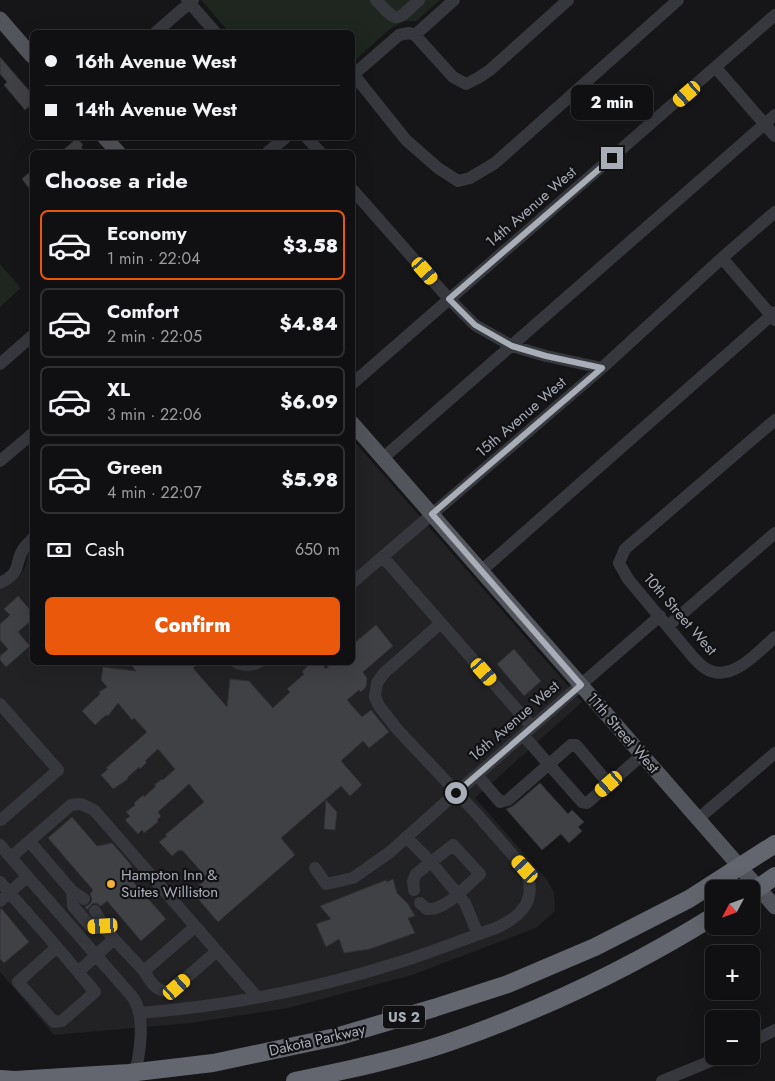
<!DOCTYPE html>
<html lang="en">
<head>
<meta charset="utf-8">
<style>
	:root { --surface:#101012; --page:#1e1e20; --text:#f1f3f6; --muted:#9c9d9f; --line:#303032; --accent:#ea580c }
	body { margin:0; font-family:Jost,sans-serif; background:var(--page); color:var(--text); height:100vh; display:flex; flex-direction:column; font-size:19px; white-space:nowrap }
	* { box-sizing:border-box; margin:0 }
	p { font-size:16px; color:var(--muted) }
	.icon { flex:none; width:28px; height:28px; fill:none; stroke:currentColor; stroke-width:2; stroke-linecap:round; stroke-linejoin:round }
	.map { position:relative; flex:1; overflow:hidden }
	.drawer { position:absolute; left:30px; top:150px; width:325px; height:515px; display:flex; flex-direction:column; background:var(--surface); border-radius:8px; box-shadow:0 5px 20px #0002,0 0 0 1px var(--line) }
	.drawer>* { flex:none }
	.banner { position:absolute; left:30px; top:30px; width:325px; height:110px; border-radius:8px; box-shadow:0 5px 20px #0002,0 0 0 1px var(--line); display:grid; align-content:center; height:110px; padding:0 15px; background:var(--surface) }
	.needle { width:32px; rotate:229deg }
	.controls { position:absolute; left:705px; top:880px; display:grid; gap:10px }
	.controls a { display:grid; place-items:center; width:55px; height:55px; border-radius:8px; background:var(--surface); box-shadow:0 5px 20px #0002,0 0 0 1px var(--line); font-size:25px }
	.end { position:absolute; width:22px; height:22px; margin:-11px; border:6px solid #a8adb8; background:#111; box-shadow:0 0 0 2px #111 }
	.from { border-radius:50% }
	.bubble { position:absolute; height:35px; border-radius:8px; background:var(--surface); box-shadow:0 5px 20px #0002,0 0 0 1px var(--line); font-size:16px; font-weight:800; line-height:35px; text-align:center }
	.car { position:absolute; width:15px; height:30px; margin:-15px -8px; border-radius:6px; box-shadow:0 0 4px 1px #0007; background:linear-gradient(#f5c518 24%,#345 0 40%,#f5c518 0 76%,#345 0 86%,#f5c518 0) }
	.banner b { display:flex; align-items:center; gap:18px; height:48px; font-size:19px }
	.banner b+b { border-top:1px solid var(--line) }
	.banner i { width:12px; height:12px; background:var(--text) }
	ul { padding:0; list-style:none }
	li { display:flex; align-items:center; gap:15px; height:70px; margin:0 10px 8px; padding:0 5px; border:2px solid var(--line); border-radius:8px }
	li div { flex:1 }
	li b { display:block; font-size:19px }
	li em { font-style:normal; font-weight:800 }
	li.on { border-color:var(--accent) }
	li>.icon { width:45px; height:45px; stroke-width:1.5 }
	h2 { padding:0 15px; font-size:22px; line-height:60px }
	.pay { display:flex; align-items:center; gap:12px; height:55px; padding:0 15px; font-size:19px }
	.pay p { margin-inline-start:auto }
	.action { display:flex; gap:10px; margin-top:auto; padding:10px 15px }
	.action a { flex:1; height:58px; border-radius:8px; background:var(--accent); color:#fff; font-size:20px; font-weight:800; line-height:58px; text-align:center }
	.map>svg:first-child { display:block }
</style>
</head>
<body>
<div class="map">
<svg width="775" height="1081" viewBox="0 0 775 1081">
	<rect width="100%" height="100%" fill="#161618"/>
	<path fill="#222225" d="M 353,440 L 582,702 L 475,798 L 547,880 L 554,893 L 555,911 L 536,928 L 412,975 L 288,1008 L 190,1023 L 54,1035 L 0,972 L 0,588 L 19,577 L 25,567 L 28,554 L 32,550 L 32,662 L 352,662 Z"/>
	<path fill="#1e261f" d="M 201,0 L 440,0 L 416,21 L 404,21 L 391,28 L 353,62 L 352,32 L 229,32 Z
		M 0,264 L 21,288 L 0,307 Z"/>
	<path fill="#404145" stroke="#303034" d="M 0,57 L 32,94 L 32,104 L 25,110 L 4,85 L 7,82 L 0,74 Z
		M 77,138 L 83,145 L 81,147 L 85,152 L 61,152 Z
		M 32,170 L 32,192 L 22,179 Z
		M 18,596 L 32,612 L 32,620 L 18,632 L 30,646 L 6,667 L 0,660 L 0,656 L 8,649 L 0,640 L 0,624 L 10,615 L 4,609 Z
		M 376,625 L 393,646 L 363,672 L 367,678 L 366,687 L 361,692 L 359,690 L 347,700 L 362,717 L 371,710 L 389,732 L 369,748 L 363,741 L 341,761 L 362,785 L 350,796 L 341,786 L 281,838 L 295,855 L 218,922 L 192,892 L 207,878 L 182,850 L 180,851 L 179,850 L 172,856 L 159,842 L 167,836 L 165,835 L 204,802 L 189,784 L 158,812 L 161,816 L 157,820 L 158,822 L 144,833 L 142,830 L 138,834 L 125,820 L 130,816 L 126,812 L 135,805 L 134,803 L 143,795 L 144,797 L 156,786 L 154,785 L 162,779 L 163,780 L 175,769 L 158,749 L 145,761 L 147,762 L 140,769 L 139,767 L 127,778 L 128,779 L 113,789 L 101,775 L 108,769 L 106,768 L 147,732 L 134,718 L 132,720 L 118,703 L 108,716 L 106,715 L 95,725 L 82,711 L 100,694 L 99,692 L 107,687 L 101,680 L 103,667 L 136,671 L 129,662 L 200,662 L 193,668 L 227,707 L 230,679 L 249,681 L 273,708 L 290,692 L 287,689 L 304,674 L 302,672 L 311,662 L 320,662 L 326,669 L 333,662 L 352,662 L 352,645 Z
		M 514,649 L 541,681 L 524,696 L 497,664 Z
		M 540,783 L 568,814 L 572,810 L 584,822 L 578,827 L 582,831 L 569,843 L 561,834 L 542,850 L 506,809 L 513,806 Z
		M 326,800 L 337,812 L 335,830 L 324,829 Z
		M 72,817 L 97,846 L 112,843 L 132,866 L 129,877 L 166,919 L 141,941 L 107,901 L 101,906 L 96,903 L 92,904 L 87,910 L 85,907 L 91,903 L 92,899 L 90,894 L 93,890 L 48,838 Z
		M 393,879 L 397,893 L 408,904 L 415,916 L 408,918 L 415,933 L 370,949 L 344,953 L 339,939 L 326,947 L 316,924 L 331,919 L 320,906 L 386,880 L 387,882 Z
		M 0,909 L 2,909 L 29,942 L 4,963 L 0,959 Z"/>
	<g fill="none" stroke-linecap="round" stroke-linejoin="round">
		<path stroke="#37383d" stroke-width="12" d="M 187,0 L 215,32
			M 376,0 C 399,25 396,21 419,0
			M 156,32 L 193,0
			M 415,35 L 454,0
			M 716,68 L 775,136
			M 354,75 L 406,140 L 438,168 L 458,181 L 470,178 L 495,163 L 678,0
			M 352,76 L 399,35 L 409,33 L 415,35 L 453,77 L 466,84 L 478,78 L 490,70 L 568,0
			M 307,138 L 320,152
			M 268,152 L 285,138
			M 352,189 L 449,299 L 475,325 L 512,346 L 546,356 L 602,368
			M 722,258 L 775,320
			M 0,364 L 32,336
			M 352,384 L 775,15
			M 775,420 L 625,549 L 619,563 L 628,579 L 693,657 C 697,661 701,666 705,668 C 730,685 758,652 775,637
			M 383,458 L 775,115
			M 0,461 L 32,434
			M 383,557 L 532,727
			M 481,571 L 775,312
			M 0,583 C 24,571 13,564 24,548 C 26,545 30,542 32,539
			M 352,583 L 602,368 L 722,258 L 775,212
			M 668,626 L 775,533
			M 236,662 C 242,666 253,666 259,662
			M 0,704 L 58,770 L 1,820 L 0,819
			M 523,735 L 582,802 L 587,803 L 609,784
			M 477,775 L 500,802 L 508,800 L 571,745 L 576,745 L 609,784 L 642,755
			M 698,819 L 775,753
			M 406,837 L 431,862 L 465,903 L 478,934
			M 29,841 L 72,891 L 84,899
			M 0,845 L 122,985 C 126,990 132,995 135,1001 C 145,1020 140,1053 135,1073
			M 11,857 L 71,805 L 81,804 L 94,810 L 257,997
			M 315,868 L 326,884 L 353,878 L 390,852 L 456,793 L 660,616
			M 0,882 L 57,947
			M 414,890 L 413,881 L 416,874 L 453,845 L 480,874 C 466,886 445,911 427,909 L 420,903
			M 72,891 L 73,906 L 91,927 L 103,926
			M 0,901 L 27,877
			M 114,939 L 144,971 L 195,927
			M 144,971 C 151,982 156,993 171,991 L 217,951
			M 78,972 L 57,947 L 18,982 L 54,1022 L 62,1021 L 95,992 L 78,972 L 114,939 L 103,926 L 95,911
			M 139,1013 C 227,1006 316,989 400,962 C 432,952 464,939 496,928 C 523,916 538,898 525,869 L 475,812 L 397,729 L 379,706 L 375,697 L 377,683 L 384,673 L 441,623
			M 751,1042 L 775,1030
			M 662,1081 L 723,1056"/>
		<path stroke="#53555c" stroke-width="15" d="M 0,19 L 32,56
			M 105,138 L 118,152
			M 352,423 L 775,907"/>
		<path stroke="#63666e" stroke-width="18" d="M 751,893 L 775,876
			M 0,1079 L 15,1080 L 129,1073 L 213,1063 L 336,1037 L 434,1008 L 508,984 L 595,947 L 689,899 L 775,844
			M 295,1081 C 347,1070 400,1059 450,1042 C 542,1010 632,967 714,916"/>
	</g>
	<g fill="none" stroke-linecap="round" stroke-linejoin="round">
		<path stroke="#a8adb8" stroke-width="6" d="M 456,793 L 581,685 L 432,514 L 602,368 L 546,356 L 512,346 L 475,325 L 449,299 L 612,158"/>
	</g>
	<circle fill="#f2b134" stroke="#111113" stroke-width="2" cx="111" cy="884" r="5"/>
	<g text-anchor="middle" stroke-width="4.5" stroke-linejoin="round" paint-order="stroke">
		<rect fill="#111113" stroke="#7b7e86" stroke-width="1" x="383" y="1005.5" width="42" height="23" rx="4"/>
		<g font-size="14" font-weight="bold" fill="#a8adb8">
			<text x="404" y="1022">US 2</text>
		</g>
		<g font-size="15" fill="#a8adb8" stroke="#111113">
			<text transform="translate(531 207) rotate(-41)" y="5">14th Avenue West</text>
			<text transform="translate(521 417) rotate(-41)" y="5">15th Avenue West</text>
			<text transform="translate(680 614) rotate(49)" y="5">10th Street West</text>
			<text transform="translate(514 721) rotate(-41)" y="5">16th Avenue West</text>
			<text transform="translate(623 733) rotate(49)" y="5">11th Street West</text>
			<text transform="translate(317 1040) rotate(-13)" y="5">Dakota Parkway</text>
		</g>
		<g font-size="15" fill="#a8adb8" stroke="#111113" text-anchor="start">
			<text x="121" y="880">Hampton Inn &amp;<tspan x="121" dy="17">Suites Williston</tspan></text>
		</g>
	</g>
</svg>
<div class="controls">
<a><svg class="needle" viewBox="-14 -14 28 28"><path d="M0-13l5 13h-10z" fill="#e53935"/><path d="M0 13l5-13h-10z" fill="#9c9d9f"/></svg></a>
<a>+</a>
<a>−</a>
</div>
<i class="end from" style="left:456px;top:793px"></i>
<i class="end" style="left:612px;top:158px"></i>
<div class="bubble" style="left:571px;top:85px;width:82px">2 min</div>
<i class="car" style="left:687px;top:94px;rotate:229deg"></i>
<i class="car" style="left:425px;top:271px;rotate:139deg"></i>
<i class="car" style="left:484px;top:672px;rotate:139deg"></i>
<i class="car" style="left:609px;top:784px;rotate:229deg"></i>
<i class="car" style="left:525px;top:869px;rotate:318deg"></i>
<i class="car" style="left:103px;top:926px;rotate:266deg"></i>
<i class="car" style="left:177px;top:987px;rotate:49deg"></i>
<div class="banner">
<b><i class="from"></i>16th Avenue West</b>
<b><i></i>14th Avenue West</b>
</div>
<section class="drawer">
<h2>Choose a ride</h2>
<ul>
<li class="on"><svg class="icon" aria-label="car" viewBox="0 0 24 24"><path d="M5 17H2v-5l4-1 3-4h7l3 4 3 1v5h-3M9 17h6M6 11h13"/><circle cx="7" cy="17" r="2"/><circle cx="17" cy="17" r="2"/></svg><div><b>Economy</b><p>1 min · 22:04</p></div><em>$3.58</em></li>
<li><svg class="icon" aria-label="car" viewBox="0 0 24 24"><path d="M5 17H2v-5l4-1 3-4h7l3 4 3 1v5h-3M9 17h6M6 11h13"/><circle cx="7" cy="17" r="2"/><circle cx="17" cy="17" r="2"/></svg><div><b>Comfort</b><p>2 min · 22:05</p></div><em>$4.84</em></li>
<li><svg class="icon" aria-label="car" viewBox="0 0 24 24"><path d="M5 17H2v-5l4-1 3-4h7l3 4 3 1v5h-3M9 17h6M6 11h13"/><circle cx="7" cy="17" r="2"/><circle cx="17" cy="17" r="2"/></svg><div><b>XL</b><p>3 min · 22:06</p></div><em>$6.09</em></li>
<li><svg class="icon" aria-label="car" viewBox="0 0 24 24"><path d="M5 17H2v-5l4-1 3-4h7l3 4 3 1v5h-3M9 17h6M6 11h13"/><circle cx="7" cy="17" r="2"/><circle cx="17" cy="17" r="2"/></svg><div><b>Green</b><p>4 min · 22:07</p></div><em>$5.98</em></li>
</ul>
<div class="pay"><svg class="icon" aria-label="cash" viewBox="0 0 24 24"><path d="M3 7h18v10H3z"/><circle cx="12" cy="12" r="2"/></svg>Cash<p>650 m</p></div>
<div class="action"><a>Confirm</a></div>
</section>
</div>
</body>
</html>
